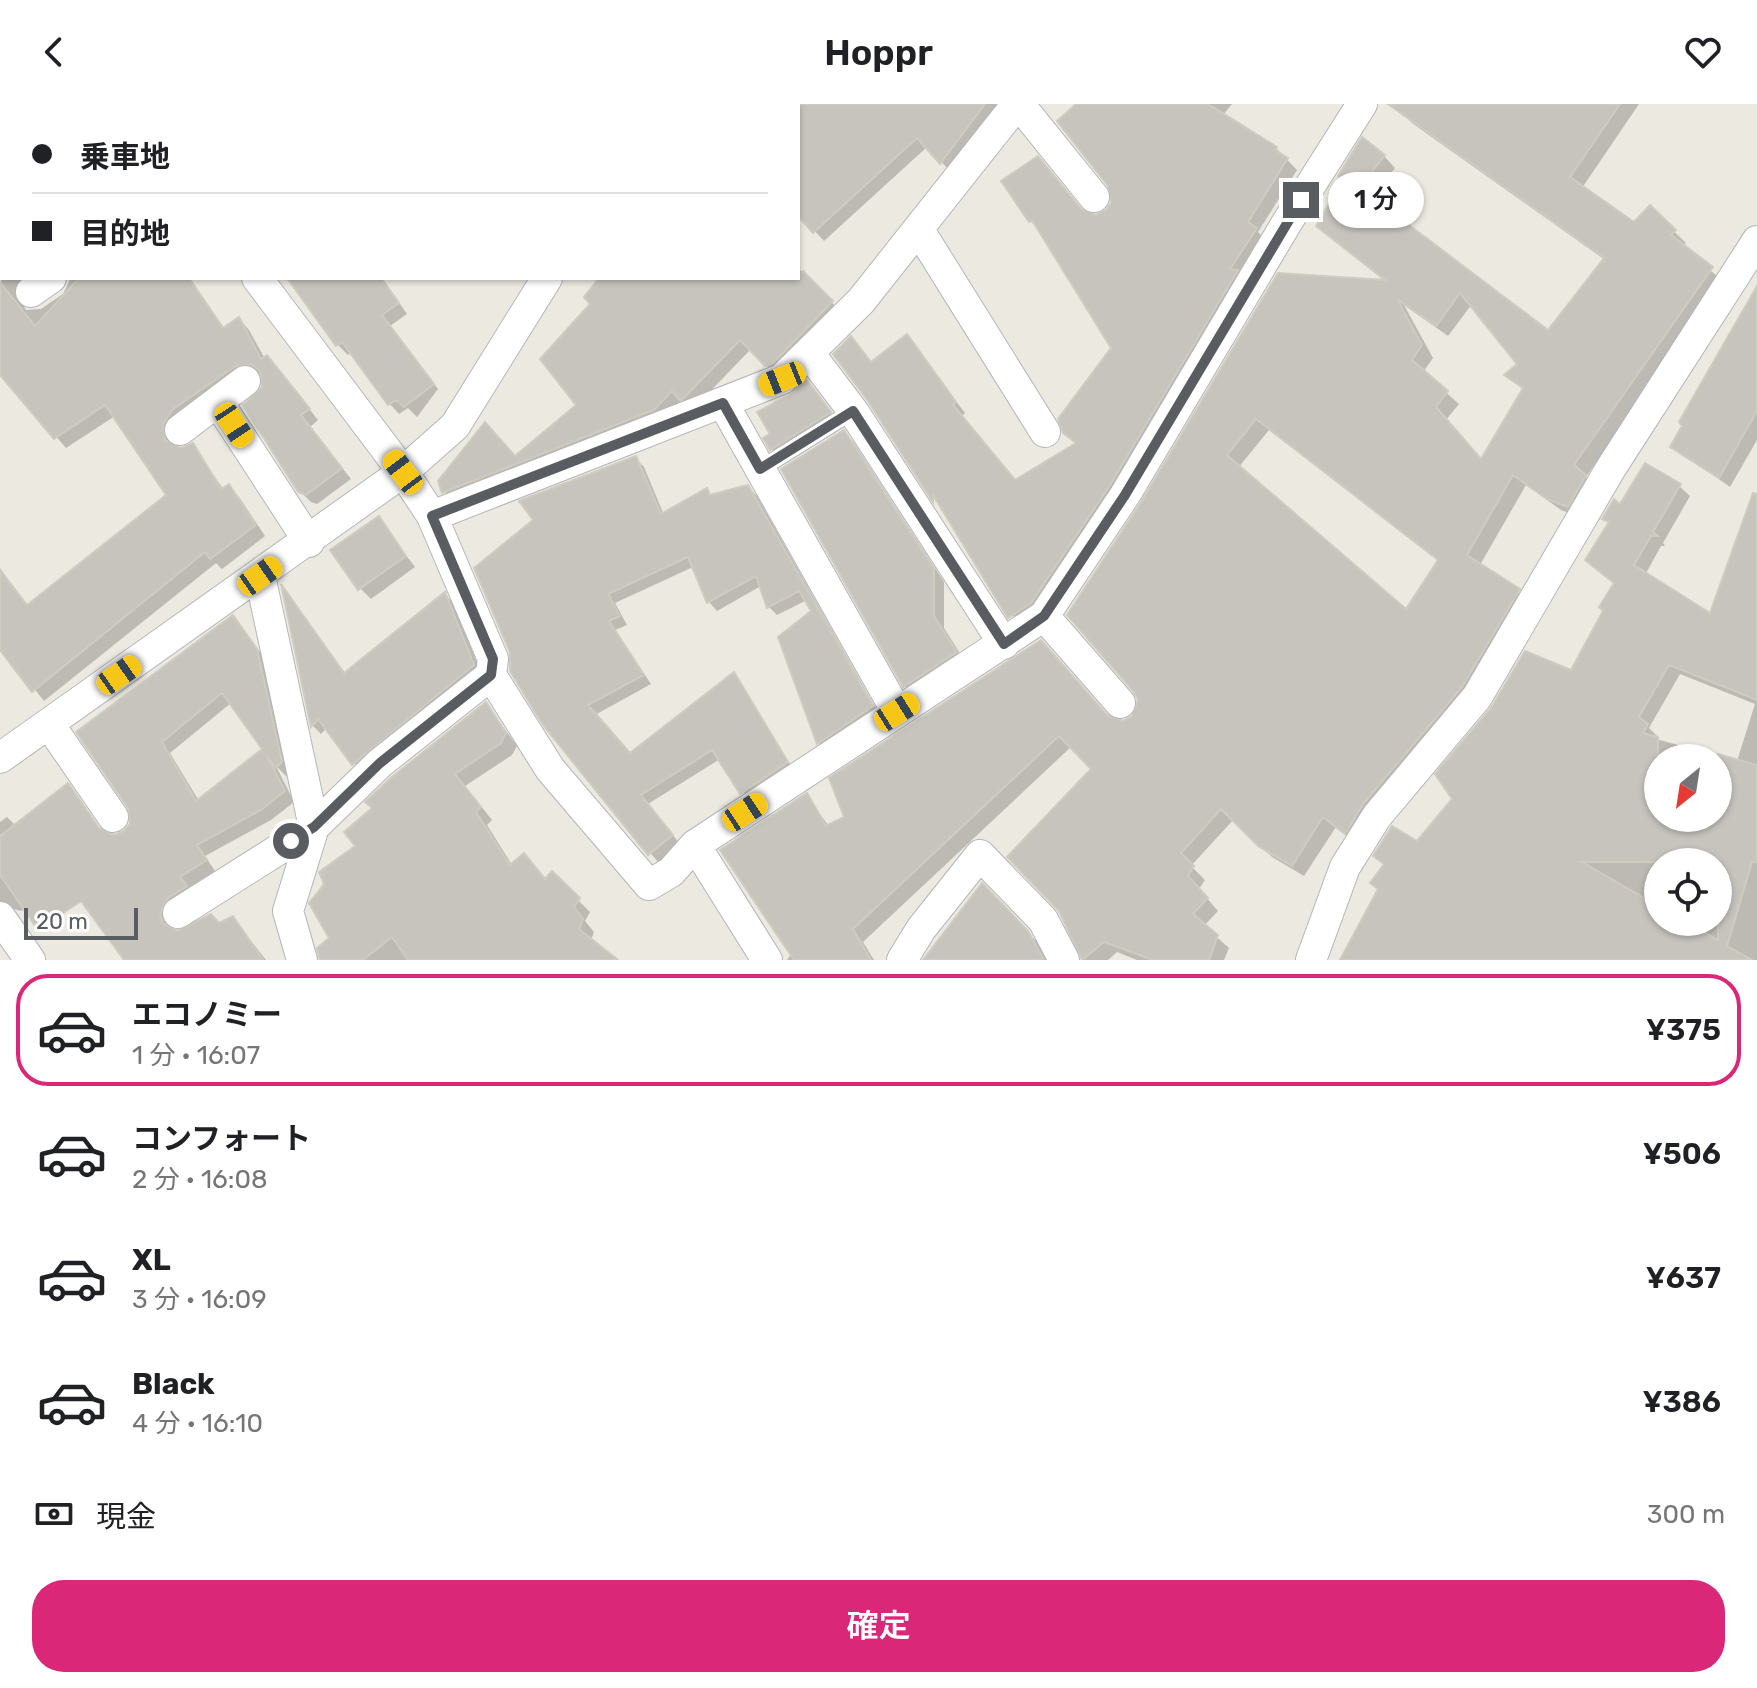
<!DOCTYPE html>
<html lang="ja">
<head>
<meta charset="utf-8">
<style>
	:root { --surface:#fff; --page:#f2f2f2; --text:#202124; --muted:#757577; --line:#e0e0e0; --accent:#db2777 }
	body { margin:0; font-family:Rubik,"Noto Sans JP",sans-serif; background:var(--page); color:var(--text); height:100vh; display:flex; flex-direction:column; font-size:30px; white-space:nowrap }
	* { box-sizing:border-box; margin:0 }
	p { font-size:26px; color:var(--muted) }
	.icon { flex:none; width:44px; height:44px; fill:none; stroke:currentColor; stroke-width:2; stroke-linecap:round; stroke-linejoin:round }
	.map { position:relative; height:856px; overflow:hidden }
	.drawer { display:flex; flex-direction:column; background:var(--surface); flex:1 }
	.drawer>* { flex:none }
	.banner { position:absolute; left:0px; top:0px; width:800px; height:176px; box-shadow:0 2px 6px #0004; display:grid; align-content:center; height:176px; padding:0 32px; background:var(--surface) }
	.needle { width:52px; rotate:210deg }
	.buttons { position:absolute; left:1644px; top:640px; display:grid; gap:16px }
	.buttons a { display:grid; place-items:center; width:88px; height:88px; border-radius:50%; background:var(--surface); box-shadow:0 2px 6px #0004; font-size:40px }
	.scale { position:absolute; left:24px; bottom:20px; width:114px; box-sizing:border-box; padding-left:8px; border:4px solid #595c60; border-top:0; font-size:22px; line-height:28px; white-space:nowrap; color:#595c60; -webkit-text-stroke:6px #fff; paint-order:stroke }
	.end { position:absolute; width:36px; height:36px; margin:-18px; border:10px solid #595c60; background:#fff; box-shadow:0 0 0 4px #fff }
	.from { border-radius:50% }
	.bubble { position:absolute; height:56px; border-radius:28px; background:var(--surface); box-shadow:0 2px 6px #0004; font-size:26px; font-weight:600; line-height:56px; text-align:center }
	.car { position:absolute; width:24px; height:48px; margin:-24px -12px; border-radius:10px; box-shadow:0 0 6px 2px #0007; background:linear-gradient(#f5c518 24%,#345 0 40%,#f5c518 0 76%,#345 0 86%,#f5c518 0) }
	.banner b { display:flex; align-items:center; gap:28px; height:76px; font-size:30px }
	.banner b+b { border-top:2px solid var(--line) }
	.banner i { width:20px; height:20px; background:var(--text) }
	ul { padding:14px 0 0; list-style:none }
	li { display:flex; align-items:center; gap:24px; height:112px; margin:0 16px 12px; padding:0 16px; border:4px solid transparent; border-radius:32px }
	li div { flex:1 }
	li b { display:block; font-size:30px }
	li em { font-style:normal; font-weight:600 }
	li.active { border-color:var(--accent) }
	li>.icon { width:72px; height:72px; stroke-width:1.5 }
	.pay { display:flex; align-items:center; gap:20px; height:88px; padding:0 32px; font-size:30px }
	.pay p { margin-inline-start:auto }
	.action { display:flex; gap:16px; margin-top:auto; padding:16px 32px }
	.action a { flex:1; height:92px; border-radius:32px; background:var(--accent); color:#fff; font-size:32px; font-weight:600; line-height:92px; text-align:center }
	header { display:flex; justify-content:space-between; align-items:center; height:104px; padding:0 32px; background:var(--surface); font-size:36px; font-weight:600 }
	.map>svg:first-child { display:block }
</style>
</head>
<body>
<header><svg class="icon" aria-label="back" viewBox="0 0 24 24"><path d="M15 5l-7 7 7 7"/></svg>Hoppr<svg class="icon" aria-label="heart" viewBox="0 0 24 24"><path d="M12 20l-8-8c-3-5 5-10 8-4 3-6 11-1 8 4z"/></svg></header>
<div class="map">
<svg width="1757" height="856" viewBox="0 0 1757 856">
	<rect width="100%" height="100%" fill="#ebe9e0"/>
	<path fill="#0003" fill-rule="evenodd" d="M 0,0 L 21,0 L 2,2 L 2,12 Z
		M 27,0 L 42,0 L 43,2 L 25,2 Z
		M 169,0 L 356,0 L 357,2 L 171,2 Z
		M 447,0 L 610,0 L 444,2 Z
		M 701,0 L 1003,0 L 951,68 L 927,43 L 824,137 L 798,109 L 798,2 L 699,2 Z
		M 1078,0 L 1232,0 L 1223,11 L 1276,44 L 1297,66 L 1258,128 L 1266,136 L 1119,391 L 1020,522 L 870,296 L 860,245 L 872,259 L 907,233 L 965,309 L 962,312 L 1016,377 L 1077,340 L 1064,328 L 1113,245 L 1040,126 L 1030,117 L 1048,65 L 1088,112 L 1098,113 L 1113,101 L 1110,81 Z
		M 1406,0 L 1639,0 L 1582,84 L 1634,121 L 1650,104 L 1686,139 L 1682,143 L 1723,177 L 1586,373 L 1597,384 L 1580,413 L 1561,406 L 1526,381 L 1480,461 L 1530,498 L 1357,740 L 1336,723 L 1304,772 L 1272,753 L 1234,715 L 1191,762 L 1205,776 L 1199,785 L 1218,807 L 1204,822 L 1229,844 L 1224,856 L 1137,856 L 1117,848 L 1108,856 L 1083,856 L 1094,665 L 1072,642 L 863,838 L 874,856 L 787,856 L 792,849 L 806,692 L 829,722 L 846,714 L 832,675 L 1108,614 L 1123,619 L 1134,613 L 1140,596 L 1142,401 L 1387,179 L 1318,122 L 1384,52 L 1395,64 L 1371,95 L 1549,229 L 1605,156 L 1412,19 L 1401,7 ZM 1472,200 L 1520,260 L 1507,271 L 1525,286 L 1482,357 L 1446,316 L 1459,300 L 1423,268 L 1433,254 L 1404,201 L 1448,232 ZM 1269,326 L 1440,457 L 1406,508 L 1238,364 Z
		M 2,94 L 2,174 L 47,174 L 30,184 L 23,201 L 26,206 L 41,205 L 63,190 L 71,174 L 188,174 L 225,225 L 239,215 L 249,226 L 265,255 L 277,264 L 318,316 L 310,323 L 351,375 L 317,400 L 311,398 L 300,387 L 263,286 L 262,270 L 246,272 L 174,329 L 172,341 L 175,345 L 192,341 L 224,386 L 229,382 L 239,393 L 265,432 L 222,465 L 216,459 L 44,597 L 0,542 L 0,464 L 28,503 L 169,391 L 115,312 L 66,344 L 0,268 Z
		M 800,166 L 842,209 L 776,271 L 751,245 L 694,304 L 682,296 L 664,315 L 454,397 L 444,387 L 515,355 L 579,301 L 593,200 L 602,174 L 798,174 Z
		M 289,174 L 382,174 L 407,210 L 390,222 L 438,285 L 417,313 L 408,304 L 399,310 L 389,299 L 351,248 L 348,251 L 338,241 Z
		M 1757,245 L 1757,336 L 1730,383 L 1673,343 Z
		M 812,283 L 834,314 L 777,350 L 772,345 L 773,331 Z
		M 843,328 L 854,339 L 944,478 L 944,524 L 966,559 L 916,592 L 905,582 Z
		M 635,354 L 644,363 L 664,411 L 706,387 L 712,392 L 748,383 L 757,392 L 880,612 L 827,647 L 818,639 L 814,507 L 807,496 L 777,511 L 769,503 L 761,482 L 717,507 L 709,498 L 693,463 L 615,499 L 627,521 L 615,526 L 651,580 L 595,611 L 630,651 L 734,570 L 795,668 L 750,697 L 720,655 L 648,700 L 680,740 L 658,758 L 545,620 Z
		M 1679,382 L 1690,392 L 1663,439 L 1665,442 L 1661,442 L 1645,471 L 1711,512 L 1757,424 L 1757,856 L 1342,856 L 1380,786 L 1385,761 L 1376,752 L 1418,740 L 1572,568 L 1606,507 L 1615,480 L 1588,456 L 1610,420 L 1604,415 L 1620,403 ZM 1680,570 L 1755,600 L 1737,657 L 1656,635 L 1657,632 L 1649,624 ZM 1658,654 L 1718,654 L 1718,714 L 1658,714 ZM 1658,758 L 1718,758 L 1718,818 L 1658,818 Z
		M 378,415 L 415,463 L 371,495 L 360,484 Z
		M 284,486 L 346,570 L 445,490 L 453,499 L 482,571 L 362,669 L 327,623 L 321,630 L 313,622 Z
		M 233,513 L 267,557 L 290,668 L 287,673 L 276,662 L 294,698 L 271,716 L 205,752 L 215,767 L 188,784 L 195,792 L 177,804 L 169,822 L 178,829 L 220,821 L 233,814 L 266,856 L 128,856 L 107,753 L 21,807 L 10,804 L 0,808 L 0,718 L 7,713 L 16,722 L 68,682 L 102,728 L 114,733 L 125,729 L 132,721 L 130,703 L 79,629 ZM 231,599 L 265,646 L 199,697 L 170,649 Z
		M 486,600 L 517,642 L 512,651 L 465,682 L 492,716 L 487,721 L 512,761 L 524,752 L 546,776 L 552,770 L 590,808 L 585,817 L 594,828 L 591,836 L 608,856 L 330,856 L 331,834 L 358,742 Z
		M 982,782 L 1041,842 L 1048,856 L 927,856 Z"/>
	<path fill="#c6c4bd" stroke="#cfcbbf" stroke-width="2" fill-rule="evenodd" d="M 798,0 L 985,0 L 940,60 L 917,34 L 813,129 L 798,112 Z
		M 1076,0 L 1208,0 L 1277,43 L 1275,46 L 1288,54 L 1248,118 L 1257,124 L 1230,165 L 1238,166 L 1110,381 L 1031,499 L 1008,514 L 933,391 L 933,398 L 868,297 L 833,250 L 851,232 L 871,258 L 907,230 L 956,298 L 953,301 L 1015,376 L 1076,339 L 1063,329 L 1058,315 L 1111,244 L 1032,116 L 1029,118 L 1001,77 L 1038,52 L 1081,105 L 1096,111 L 1106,106 L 1111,99 L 1108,82 L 1057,17 Z
		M 1388,0 L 1620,0 L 1570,73 L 1634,118 L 1650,101 L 1676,126 L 1671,131 L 1713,163 L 1574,361 L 1586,371 L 1568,403 L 1547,395 L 1513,371 L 1467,451 L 1520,485 L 1462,583 L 1363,700 L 1345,730 L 1323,713 L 1292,762 L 1258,742 L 1221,705 L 1181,749 L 1194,762 L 1188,772 L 1208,794 L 1193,810 L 1218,831 L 1209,856 L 1153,856 L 1104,838 L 1082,856 L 1059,807 L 1007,753 L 1091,665 L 1059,632 L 853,825 L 871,856 L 794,856 L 720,746 L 807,689 L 826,722 L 844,713 L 829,674 L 1041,536 L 1107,611 L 1123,617 L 1132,612 L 1138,596 L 1134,588 L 1067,511 L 1140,400 L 1278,169 L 1385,176 L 1316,122 L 1342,77 L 1338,72 L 1362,33 L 1385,51 L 1360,84 L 1548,226 L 1604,154 ZM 1460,189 L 1517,260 L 1504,271 L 1523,284 L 1481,355 L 1436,303 L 1448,287 L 1412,256 L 1422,241 L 1397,195 L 1436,222 ZM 1256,315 L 1438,456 L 1406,505 L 1227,351 Z
		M 803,167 L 833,197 L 772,260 L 765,262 L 740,236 L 684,294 L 679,296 L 672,287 L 654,306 L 442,389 L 438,377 L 485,318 L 515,352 L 576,301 L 540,255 L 590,200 L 584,193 L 599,174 L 798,174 Z
		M 79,174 L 189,174 L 223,224 L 239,213 L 261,255 L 267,251 L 310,305 L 301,311 L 342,364 L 306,391 L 298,388 L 243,301 L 262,283 L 260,267 L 251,260 L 234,263 L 172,306 L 163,320 L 165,336 L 181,344 L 193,339 L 221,385 L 229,380 L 256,421 L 210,455 L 205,448 L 32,588 L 0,546 L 0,466 L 27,501 L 166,391 L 105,301 L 54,335 L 0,271 L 0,178 L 35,222 Z
		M 287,174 L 381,174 L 399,199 L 382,211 L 434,280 L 404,303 L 396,296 L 388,301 L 342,238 L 336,242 Z
		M 1757,182 L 1757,307 L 1719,374 L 1670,343 L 1682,322 L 1679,318 Z
		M 807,276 L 831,308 L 770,346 L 763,334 L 770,330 L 757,308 L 790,291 Z
		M 844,326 L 934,465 L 934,512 L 957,548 L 903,583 L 781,365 Z
		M 636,352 L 661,410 L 707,384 L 710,391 L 748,381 L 873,602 L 817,640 L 778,533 L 811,507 L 799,487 L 767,504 L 756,472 L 707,499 L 688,453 L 608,490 L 620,512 L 609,517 L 644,571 L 588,601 L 630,649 L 734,568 L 788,658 L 740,690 L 712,646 L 641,691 L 673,731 L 648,751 L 543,621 L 510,567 L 510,548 L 474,464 L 533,416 L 519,397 Z
		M 1645,359 L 1681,380 L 1653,428 L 1658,432 L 1651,432 L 1634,461 L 1710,509 L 1753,389 L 1757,390 L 1757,596 L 1669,561 L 1639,613 L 1648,620 L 1643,629 L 1658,633 L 1658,714 L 1718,714 L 1718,650 L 1757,661 L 1757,758 L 1752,758 L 1727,842 L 1752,856 L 1340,856 L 1378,785 L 1370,779 L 1384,760 L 1373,752 L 1392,722 L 1417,737 L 1452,695 L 1435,670 L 1491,604 L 1525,547 L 1571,566 L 1603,507 L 1599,503 L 1614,479 L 1585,456 L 1609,418 L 1602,415 L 1614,395 L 1620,400 ZM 1582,758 L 1718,758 L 1718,836 L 1686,818 L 1658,818 L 1658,802 Z
		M 379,412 L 406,452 L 358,486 L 330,446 Z
		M 281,480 L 344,569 L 445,488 L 474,561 L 352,661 L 318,615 L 311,623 Z
		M 233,511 L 257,545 L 282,658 L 276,664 L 267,652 L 285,687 L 261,706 L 197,741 L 207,756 L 180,773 L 187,782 L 168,794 L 160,810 L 163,819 L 178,827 L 211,810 L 219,819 L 233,812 L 263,856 L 124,856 L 81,797 L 38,826 L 0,771 L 0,732 L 68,679 L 99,724 L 114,731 L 124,727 L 130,720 L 128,704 L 76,628 ZM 222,589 L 262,645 L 196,697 L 162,638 Z
		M 486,598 L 506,629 L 501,639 L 455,670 L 481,703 L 476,708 L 510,761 L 524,749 L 545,775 L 552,767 L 580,794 L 574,803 L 583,815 L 579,825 L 618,856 L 408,856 L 392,833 L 363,856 L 320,856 L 317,844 L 329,834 L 309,799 L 324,780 L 319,768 L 355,742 L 344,728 L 372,704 L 365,698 L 392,673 Z
		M 982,779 L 1028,827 L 1044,856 L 923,856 Z"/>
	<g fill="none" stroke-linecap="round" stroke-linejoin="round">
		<defs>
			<path id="service" d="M 760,365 L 853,307"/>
			<path id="minor" d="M 131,0 L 132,2
				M 1019,0 L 1094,93
				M 73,2 L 75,0
				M 671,2 L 673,0
				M 0,56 L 2,55
				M 919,126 L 1045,328
				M 257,174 L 403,368 L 455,322 L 547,174
				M 31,188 L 51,174
				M 809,249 L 853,307 L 1004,540
				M 218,298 L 309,438
				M 723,299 L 897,608
				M 180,326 L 245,277
				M 432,412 L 782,275 L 861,197 L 1017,0
				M 1044,512 L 1120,599
				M 491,571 L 550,665 L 649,781 L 671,768 L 695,741 L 767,856
				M 49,620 L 113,713
				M 0,654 L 403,368 L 432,412 L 493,555 L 491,571 L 380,659 L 314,723 L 288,807 L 302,856
				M 695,741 L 1044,512 L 1125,391 L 1286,120 L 1362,0
				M 178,809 L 314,723 L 260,472
				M 0,813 L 30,856
				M 902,856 L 921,825 L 980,751 L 1043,816 L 1064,856
				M 1311,856 L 1345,763 L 1377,712 L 1477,593 L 1611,364 L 1757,137"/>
		</defs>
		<use href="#service" stroke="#b3b6ba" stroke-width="18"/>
		<use href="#minor" stroke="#b3b6ba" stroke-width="32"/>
		<use href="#service" stroke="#fff" stroke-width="16"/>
		<use href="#minor" stroke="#fff" stroke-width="30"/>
	</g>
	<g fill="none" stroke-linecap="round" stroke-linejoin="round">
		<path stroke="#595c60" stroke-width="10" d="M 291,737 L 314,723 L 380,659 L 491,571 L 493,555 L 432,412 L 723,299 L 760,365 L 853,307 L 1004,540 L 1044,512 L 1125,391 L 1301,96"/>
	</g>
</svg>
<div class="buttons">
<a><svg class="needle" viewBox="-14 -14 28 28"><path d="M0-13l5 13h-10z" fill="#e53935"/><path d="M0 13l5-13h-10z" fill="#757577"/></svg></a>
<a><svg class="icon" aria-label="locate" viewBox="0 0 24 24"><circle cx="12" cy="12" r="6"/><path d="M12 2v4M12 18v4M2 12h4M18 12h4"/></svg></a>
</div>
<div class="scale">20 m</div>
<i class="end from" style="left:291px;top:737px"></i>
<i class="end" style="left:1301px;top:96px"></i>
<div class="bubble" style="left:1328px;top:68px;width:96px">1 分</div>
<i class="car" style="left:782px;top:275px;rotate:248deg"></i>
<i class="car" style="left:234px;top:321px;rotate:147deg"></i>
<i class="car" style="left:403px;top:368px;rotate:323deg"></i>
<i class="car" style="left:260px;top:472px;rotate:55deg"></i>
<i class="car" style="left:119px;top:571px;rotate:55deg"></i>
<i class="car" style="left:897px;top:608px;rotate:58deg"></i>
<i class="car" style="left:745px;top:708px;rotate:57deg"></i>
<div class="banner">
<b><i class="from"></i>乗車地</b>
<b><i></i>目的地</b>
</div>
</div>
<section class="drawer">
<ul>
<li class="active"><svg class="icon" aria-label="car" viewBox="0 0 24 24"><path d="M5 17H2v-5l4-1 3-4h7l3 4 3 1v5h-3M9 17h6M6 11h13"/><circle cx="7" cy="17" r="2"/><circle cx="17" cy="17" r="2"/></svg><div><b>エコノミー</b><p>1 分 · 16:07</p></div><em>¥375</em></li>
<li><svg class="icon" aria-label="car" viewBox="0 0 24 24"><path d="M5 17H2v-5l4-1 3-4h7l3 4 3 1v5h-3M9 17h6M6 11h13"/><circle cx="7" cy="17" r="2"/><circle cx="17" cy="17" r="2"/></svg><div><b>コンフォート</b><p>2 分 · 16:08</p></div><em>¥506</em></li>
<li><svg class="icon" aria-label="car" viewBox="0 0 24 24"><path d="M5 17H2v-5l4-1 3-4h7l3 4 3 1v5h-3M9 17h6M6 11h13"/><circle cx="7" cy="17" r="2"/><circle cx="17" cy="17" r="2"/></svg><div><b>XL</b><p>3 分 · 16:09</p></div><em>¥637</em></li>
<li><svg class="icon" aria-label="car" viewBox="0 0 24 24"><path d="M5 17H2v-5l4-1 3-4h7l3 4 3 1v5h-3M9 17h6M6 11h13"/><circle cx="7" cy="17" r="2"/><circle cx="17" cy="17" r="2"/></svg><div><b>Black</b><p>4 分 · 16:10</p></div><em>¥386</em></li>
</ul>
<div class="pay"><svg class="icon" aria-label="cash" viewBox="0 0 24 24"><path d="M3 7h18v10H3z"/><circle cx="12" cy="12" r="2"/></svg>現金<p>300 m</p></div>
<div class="action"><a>確定</a></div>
</section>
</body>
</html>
